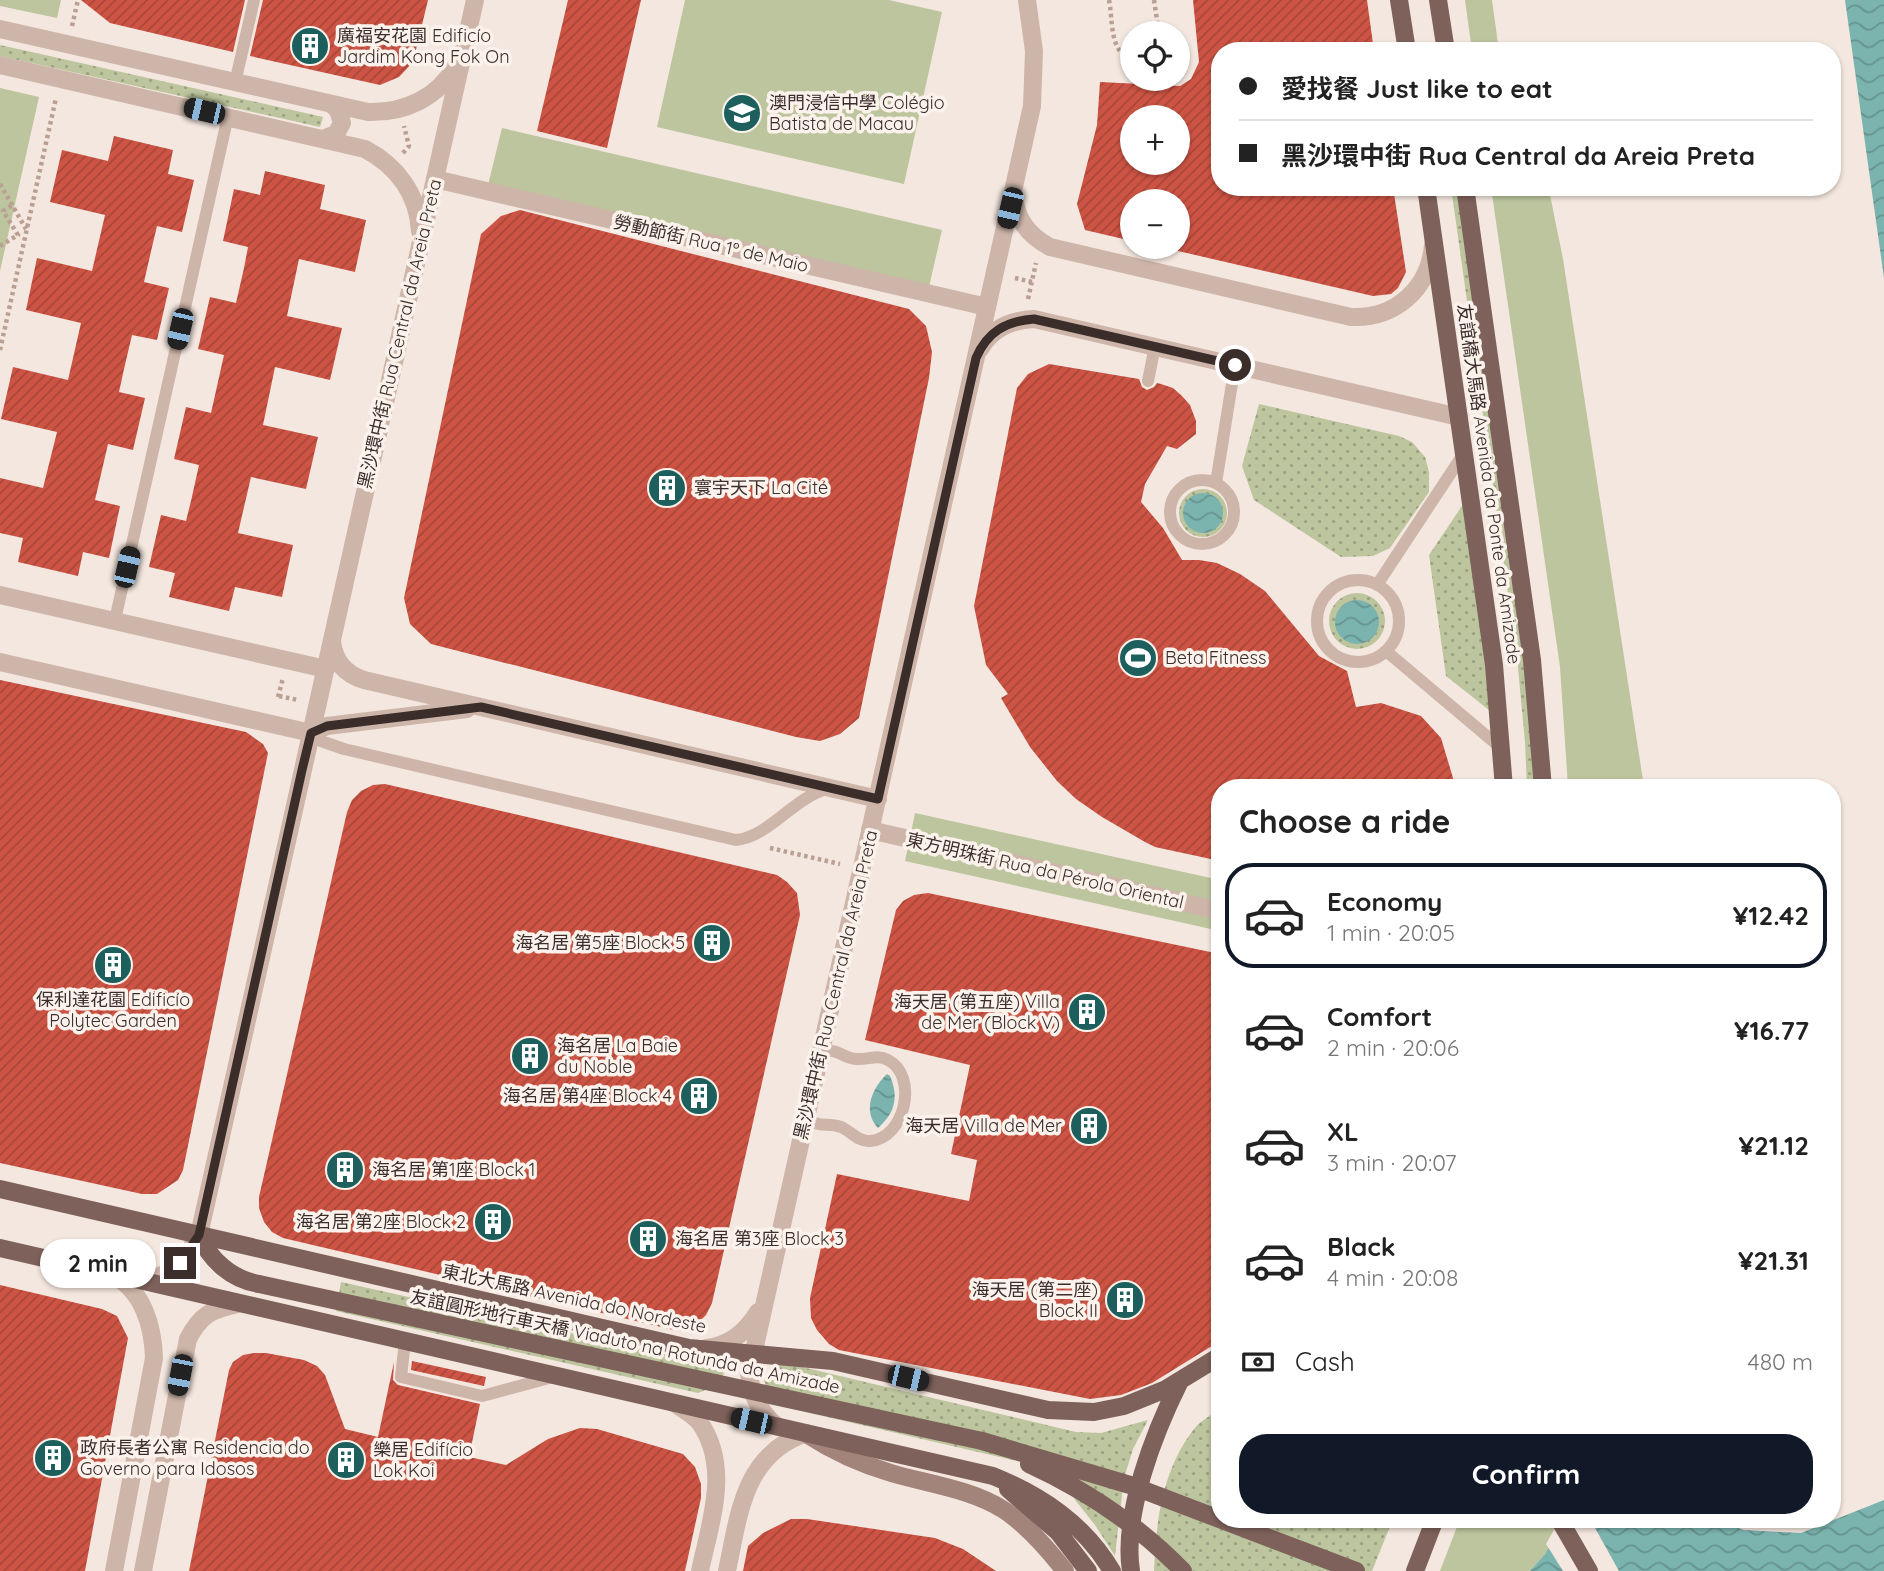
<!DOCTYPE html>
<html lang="en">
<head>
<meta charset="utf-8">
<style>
	:root { --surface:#fff; --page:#f2f2f2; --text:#222; --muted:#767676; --line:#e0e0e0; --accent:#111827 }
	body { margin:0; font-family:Quicksand,"Noto Sans SC",sans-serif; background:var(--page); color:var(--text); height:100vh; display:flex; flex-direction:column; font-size:26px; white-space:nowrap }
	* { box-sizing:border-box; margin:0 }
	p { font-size:23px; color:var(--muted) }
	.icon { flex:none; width:38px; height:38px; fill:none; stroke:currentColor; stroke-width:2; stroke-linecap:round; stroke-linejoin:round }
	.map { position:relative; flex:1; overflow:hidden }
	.drawer { position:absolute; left:1211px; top:779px; width:630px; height:749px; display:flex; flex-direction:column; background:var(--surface); border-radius:28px; box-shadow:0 2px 5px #0004 }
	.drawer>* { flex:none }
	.guide { position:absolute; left:1211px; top:42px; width:630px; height:154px; border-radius:28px; box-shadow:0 2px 5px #0004; display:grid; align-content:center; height:154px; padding:0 28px; background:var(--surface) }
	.buttons { position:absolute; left:1120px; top:21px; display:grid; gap:14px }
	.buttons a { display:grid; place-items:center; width:70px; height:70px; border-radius:50%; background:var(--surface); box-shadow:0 2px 5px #0004; font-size:35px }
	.end { position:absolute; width:32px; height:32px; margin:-16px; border:9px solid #3b2d29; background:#fff; box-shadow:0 0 0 4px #fff }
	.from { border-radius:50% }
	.bubble { position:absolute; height:49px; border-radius:24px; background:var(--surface); box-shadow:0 2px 5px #0004; font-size:23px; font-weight:800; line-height:49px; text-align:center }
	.car { position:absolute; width:21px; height:42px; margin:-21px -10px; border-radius:9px; box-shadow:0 0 5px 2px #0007; background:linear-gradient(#222 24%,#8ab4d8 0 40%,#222 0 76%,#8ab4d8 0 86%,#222 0) }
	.guide b { display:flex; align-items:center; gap:24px; height:66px; font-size:26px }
	.guide b+b { border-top:2px solid var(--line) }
	.guide i { width:18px; height:18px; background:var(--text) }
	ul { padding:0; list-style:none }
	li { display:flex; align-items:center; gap:21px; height:105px; margin:0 14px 10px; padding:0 14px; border:4px solid transparent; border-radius:28px }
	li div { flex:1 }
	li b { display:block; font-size:26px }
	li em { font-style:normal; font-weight:800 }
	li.on { border-color:var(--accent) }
	li>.icon { width:63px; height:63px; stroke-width:1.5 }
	h2 { padding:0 28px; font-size:32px; line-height:84px }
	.pay { display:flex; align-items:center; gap:18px; height:77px; padding:0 28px; font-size:26px }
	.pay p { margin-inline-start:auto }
	.button { display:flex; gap:14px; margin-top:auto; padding:14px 28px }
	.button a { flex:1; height:80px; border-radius:28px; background:var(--accent); color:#fff; font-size:28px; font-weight:800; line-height:80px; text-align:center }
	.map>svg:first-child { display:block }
</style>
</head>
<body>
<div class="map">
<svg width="1884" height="1571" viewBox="0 0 1884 1571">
	<defs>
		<pattern id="grass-dots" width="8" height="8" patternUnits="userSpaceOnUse" patternTransform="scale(1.75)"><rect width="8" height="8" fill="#bcc59d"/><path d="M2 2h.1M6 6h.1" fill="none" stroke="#9aa080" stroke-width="1.8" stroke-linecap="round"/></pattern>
		<pattern id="water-waves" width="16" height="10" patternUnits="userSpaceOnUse" patternTransform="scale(1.75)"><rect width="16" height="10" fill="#7bb4af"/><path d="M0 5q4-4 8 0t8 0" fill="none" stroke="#66938e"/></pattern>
		<pattern id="building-hatch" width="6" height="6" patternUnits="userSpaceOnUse" patternTransform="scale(1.75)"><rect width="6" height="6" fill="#cd5444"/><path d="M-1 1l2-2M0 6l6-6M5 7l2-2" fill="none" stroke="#a84639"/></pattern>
	</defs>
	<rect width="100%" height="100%" fill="#f4e7df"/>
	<path fill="url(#grass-dots)" d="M 0,45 L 323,117 L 320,127 L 0,56 Z
		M 1451,187 L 1462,187 L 1528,656 L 1537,787 L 1527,787 L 1525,742 L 1517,657 Z
		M 1259,404 L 1399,436 L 1412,442 L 1425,457 L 1429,472 L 1429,492 L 1390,548 L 1373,556 L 1341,557 L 1254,500 L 1242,466 Z
		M1179 513a24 24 0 1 1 48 0a24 24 0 1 1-48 0Z
		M 1464,503 L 1494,714 L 1446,676 L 1429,555 Z
		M1329 621a28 28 0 1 1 56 0a28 28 0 1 1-56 0Z
		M 341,1282 L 728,1368 L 715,1386 L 698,1393 L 336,1311 Z
		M 781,1362 L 1076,1432 L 1101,1433 L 1148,1420 L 1133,1449 L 1124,1478 L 1115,1556 L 1095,1525 L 1072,1496 L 1034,1465 L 775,1405 L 768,1395 L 764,1379 Z
		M 1220,1409 L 1220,1519 L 1393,1519 L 1372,1571 L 1154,1571 C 1156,1522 1162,1470 1194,1429 C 1200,1421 1212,1415 1220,1409 Z"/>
	<path fill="#bcc59d" d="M 0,0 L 61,0 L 57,18 L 0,6 Z
		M 685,0 L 889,0 L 942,12 L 904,184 L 657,127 Z
		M 1465,0 L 1492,0 L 1499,51 L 1472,51 Z
		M 0,88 L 39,97 L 0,271 Z
		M 502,128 L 942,230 L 929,287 L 488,185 Z
		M 1491,187 L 1547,187 L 1550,195 L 1563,259 L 1644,787 L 1568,787 L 1560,667 Z
		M 915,813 L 1220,880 L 1220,931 L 905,861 Z
		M 1460,1519 L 1565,1519 L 1545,1554 L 1530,1571 L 1440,1571 Z"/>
	<path fill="url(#water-waves)" d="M 1845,0 L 1884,0 L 1884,278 Z
		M1183 513a20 20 0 1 1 40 0a20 20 0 1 1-40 0Z
		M1335 622a22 22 0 1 1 44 0a22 22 0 1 1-44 0Z
		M 887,1074 L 890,1076 C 899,1097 895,1113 878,1128 C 862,1111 872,1088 887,1074 Z
		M 1884,1500 L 1884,1571 L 1530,1571 L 1545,1554 L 1565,1519 L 1713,1519 L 1744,1530 L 1801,1533 Z"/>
	<path fill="#f4e7df" d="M 1560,1519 L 1590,1519 L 1619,1571 L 1563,1571 L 1546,1544 Z"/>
	<path fill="url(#building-hatch)" fill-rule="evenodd" d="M 81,0 L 245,0 L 233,52 L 110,23 Z
		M 263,0 L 428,0 L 413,62 L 399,77 L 380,85 L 250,56 Z
		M 568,0 L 641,0 L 607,148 L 537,131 Z
		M 1193,0 L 1367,0 L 1374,51 L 1220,51 L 1220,187 L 1393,187 L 1406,272 L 1398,288 L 1391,294 L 1373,296 L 1178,251 L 1178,201 L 1132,201 L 1132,241 L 1085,230 L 1077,204 L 1097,125 L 1100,82 L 1180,86 L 1191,79 L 1199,62 ZM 1132,117 L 1178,117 L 1178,163 L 1132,163 Z
		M 114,136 L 173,150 L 168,174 L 194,180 L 182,232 L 157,226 L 152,247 L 144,282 L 169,288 L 157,340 L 132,335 L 124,369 L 119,392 L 145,398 L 133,450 L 108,444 L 95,500 L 120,506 L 109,558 L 83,552 L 78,576 L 18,562 L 23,538 L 0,533 L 0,478 L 43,488 L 57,432 L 1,419 L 13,367 L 68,380 L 81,323 L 26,310 L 37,258 L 92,271 L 105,215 L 50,202 L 62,150 L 108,161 Z
		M 265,171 L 325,185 L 320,209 L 366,220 L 355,272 L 299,259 L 287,316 L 342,328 L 330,380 L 275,367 L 263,425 L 318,437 L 306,489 L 251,477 L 238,533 L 293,545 L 282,597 L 235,587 L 229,611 L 169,597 L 175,573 L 149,567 L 161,515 L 186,521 L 191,501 L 199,465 L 174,459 L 186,407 L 211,413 L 224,355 L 198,349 L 210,297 L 236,303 L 244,268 L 248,247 L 223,241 L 234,189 L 260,195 Z
		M 520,210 L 909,309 L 926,326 L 932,352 L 929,378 L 859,718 L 840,734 L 820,741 L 796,737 L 431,644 L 410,624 L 404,598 L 481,234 L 501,216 Z
		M 1049,364 L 1139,379 L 1142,387 L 1147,390 L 1154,387 L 1157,383 L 1161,384 L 1173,388 L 1182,396 L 1190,405 L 1196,421 L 1196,434 L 1177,449 L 1167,446 L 1145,484 L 1141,502 L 1163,528 L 1182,560 L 1199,560 L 1217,563 L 1240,574 L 1265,591 L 1319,656 L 1347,671 L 1356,707 L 1381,703 L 1421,716 L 1441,738 L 1456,788 L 1220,788 L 1220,861 L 1155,847 L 1145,842 L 1102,817 L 1076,799 L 1057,781 L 1030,747 L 1001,698 L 1008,694 L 986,665 L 974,606 L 1017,388 L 1028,374 Z
		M 0,680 L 246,732 L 263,744 L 268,753 L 183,1170 L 178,1180 L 157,1194 L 142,1194 L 0,1163 Z
		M 385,784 L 777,875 L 787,882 L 797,893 L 800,915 L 712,1303 L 706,1315 L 698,1323 L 687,1328 L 674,1330 L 283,1238 L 272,1232 L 264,1222 L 259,1208 L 259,1197 L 347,812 L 352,800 L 361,791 L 373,785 Z
		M 928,893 L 1220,954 L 1220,1341 L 1152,1383 L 1121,1395 L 1090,1399 L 839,1350 L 829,1344 L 817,1330 L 811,1318 L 810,1298 L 837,1174 L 969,1201 L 977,1160 L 951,1154 L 970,1065 L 865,1040 L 896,910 L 903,901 L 914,895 Z
		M 0,1285 L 102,1309 L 117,1316 L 128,1338 L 85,1571 L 0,1571 Z
		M 254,1353 L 266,1353 L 304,1360 L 317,1366 L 325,1375 L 345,1429 L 378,1437 L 394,1362 L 393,1380 L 398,1385 L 480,1404 L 469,1457 L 506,1465 L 548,1439 L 580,1428 L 597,1429 L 683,1454 L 695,1467 L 701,1484 L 701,1498 L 685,1571 L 189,1571 L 229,1370 L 233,1362 L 243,1355 Z
		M 412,1361 L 486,1377 L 484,1386 L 411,1370 Z
		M 791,1519 L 807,1519 L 935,1538 L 963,1549 L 996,1571 L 743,1571 L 748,1546 L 763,1533 Z"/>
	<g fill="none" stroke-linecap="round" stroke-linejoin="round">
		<path stroke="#ba9f93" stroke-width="4.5" stroke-dasharray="3.5 3.5" stroke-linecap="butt" d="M 1109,0 C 1113,18 1109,55 1132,58
			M 1154,0 L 1159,33
			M 72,26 L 78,0
			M 403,153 L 409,146 L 404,126
			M 0,184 L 26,229
			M 0,246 L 18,235 L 3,211 L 12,205
			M 1015,278 L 1032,282
			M 1028,299 L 1036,263
			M 0,350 L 56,98
			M 279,696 L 298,700
			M 278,697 L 283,678
			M 770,848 L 840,864"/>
		<path stroke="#ceb5a9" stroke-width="12" d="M 235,83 L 254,0
			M 1148,381 L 1155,346
			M1170 512a32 32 0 1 1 64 0a32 32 0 1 1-64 0Z
			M 1216,483 L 1235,365
			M1317 621a41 41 0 1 1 82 0a41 41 0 1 1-82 0Z
			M 1377,585 L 1464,453
			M 115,620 L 228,116
			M 1386,651 L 1501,748
			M 311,733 L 321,741 L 344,749 L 736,840 C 769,837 793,798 827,789
			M 806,1117 C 818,1129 827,1122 841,1127 C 851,1131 858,1142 870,1141 C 905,1139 919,1076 888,1060 C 877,1054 868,1060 856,1059 C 842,1058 836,1046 821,1053
			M 405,1341 L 401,1377 L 482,1396 L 553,1377"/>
		<path stroke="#ceb5a9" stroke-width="18" d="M 435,179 L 987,307
			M 870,830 L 1220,911"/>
		<path stroke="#ceb5a9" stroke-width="18" d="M 0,29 L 368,112 C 405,113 437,98 456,66
			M 0,65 L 365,149 C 397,166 418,194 420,231
			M 323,139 L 336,134 L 342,123 L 338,110 L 331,104
			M 1014,196 C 1016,220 1029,236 1050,247 L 1351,317 C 1395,319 1429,289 1433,245
			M 980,349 C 992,328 1011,320 1034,319 L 1459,417
			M 0,595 L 326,669
			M 332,641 C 334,661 345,674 364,680 L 878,799
			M 0,662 L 311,733
			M 311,733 L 327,726 L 467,709
			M 112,1275 C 143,1290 153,1326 154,1358 L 114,1571
			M 143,1281 C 171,1276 186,1259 199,1235 L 475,0
			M 706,1348 C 730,1346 746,1332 758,1312
			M 674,1403 C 683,1409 694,1415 700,1423 C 731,1468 710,1523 700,1571
			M 778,1427 C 760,1413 751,1395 749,1373 L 1032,106 L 1034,51 L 1027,0
			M 143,1571 L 188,1339 C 201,1314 211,1310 238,1304
			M 727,1571 C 739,1515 743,1455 806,1433"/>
		<path stroke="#a2847a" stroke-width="18" d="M 808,1435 C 834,1452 861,1464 891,1473 C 928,1484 971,1489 1004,1510 C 1028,1526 1047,1548 1065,1571"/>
		<path stroke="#7d615a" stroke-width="18" d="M 1399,0 L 1407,51
			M 1438,0 L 1446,51
			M 1426,187 L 1494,665 L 1504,788
			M 1465,187 L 1532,660 L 1543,788
			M 0,1189 L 689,1348 L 833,1361 L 1048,1410 L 1094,1412 L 1124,1406 L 1166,1389 L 1220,1356
			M 199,1235 C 210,1260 231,1279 259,1284
			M 0,1248 L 993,1476 C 1042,1496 1084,1524 1112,1571
			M 1008,1489 L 1058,1532 L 1088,1571
			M 1559,1519 L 1589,1571
			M 1131,1571 C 1122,1514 1155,1431 1180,1381
			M 1415,1571 L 1435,1519"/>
		<path stroke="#7d615a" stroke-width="18" d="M 259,1284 L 982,1441 L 1130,1485 L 1356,1571
			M 1029,1464 C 1088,1491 1138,1525 1183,1571"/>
	</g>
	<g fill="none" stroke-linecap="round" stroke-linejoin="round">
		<path stroke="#3b2d29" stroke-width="9" d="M 180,1263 L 199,1235 L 302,770 L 311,733 L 327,726 L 481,707 L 878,799 L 976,358 C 987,332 1006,321 1034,319 L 1235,365"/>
	</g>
	<defs>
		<symbol id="building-disc" viewBox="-11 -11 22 22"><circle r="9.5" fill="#1c5f5c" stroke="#fbf2ec"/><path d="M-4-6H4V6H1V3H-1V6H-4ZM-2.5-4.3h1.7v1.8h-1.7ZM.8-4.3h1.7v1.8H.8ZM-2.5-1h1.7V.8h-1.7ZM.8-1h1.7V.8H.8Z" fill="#fff"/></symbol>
		<symbol id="school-disc" viewBox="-11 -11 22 22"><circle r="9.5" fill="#1c5f5c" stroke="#fbf2ec"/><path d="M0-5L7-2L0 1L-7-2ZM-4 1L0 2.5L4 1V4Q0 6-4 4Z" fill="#fff"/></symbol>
		<symbol id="stadium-disc" viewBox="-11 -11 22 22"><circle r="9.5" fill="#1c5f5c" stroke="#fbf2ec"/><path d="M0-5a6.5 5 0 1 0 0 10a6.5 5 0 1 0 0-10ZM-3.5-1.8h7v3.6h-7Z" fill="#fff"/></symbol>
	</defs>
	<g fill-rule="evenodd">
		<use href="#building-disc" x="288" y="24" width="44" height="44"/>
		<use href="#school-disc" x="720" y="91" width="44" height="44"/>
		<use href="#building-disc" x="645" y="466" width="44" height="44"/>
		<use href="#stadium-disc" x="1116" y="636" width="44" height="44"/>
		<use href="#building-disc" x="690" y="921" width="44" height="44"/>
		<use href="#building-disc" x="91" y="943" width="44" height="44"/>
		<use href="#building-disc" x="1065" y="990" width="44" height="44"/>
		<use href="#building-disc" x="508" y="1034" width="44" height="44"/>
		<use href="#building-disc" x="677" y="1074" width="44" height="44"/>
		<use href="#building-disc" x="1067" y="1104" width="44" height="44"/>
		<use href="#building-disc" x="323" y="1148" width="44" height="44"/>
		<use href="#building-disc" x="471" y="1200" width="44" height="44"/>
		<use href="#building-disc" x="626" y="1217" width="44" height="44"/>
		<use href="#building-disc" x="1103" y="1278" width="44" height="44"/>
		<use href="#building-disc" x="31" y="1436" width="44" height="44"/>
		<use href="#building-disc" x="324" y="1438" width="44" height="44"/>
	</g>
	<g text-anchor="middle" stroke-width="7" stroke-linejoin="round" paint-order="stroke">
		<g font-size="18" fill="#3b2d29" stroke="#fbf2ec" text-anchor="start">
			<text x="337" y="42">廣福安花園 Edificío<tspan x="337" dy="21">Jardim Kong Fok On</tspan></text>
			<text x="769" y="109">澳門浸信中學 Colégio<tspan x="769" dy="21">Batista de Macau</tspan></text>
			<text x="694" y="494">寰宇天下 La Cité</text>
			<text x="1165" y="664">Beta Fitness</text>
			<text x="685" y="949" text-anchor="end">海名居 第5座 Block 5</text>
			<text x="113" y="1006" text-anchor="middle">保利達花園 Edificío<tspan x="113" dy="21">Polytec Garden</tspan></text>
			<text x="1060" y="1008" text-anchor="end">海天居 (第五座) Villa<tspan x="1060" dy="21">de Mer (Block V)</tspan></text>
			<text x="557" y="1052">海名居 La Baie<tspan x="557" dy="21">du Noble</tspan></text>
			<text x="672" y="1102" text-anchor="end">海名居 第4座 Block 4</text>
			<text x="1062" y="1132" text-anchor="end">海天居 Villa de Mer</text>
			<text x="372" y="1176">海名居 第1座 Block 1</text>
			<text x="466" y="1228" text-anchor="end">海名居 第2座 Block 2</text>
			<text x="675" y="1245">海名居 第3座 Block 3</text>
			<text x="1098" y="1296" text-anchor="end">海天居 (第二座)<tspan x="1098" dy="21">Block II</tspan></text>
			<text x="80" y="1454">政府長者公寓 Residencia do<tspan x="80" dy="21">Governo para Idosos</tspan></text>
			<text x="373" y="1456">樂居 Edifício<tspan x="373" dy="21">Lok Koi</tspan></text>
		</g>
		<g font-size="18" fill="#3b2d29" stroke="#fbf2ec">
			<text transform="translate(711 244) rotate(13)" y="6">勞動節街 Rua 1º de Maio</text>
			<text transform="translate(400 334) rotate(-77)" y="6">黑沙環中街 Rua Central da Areia Preta</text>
			<text transform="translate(1489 484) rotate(82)" y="6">友誼橋大馬路 Avenida da Ponte da Amizade</text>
			<text transform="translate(1045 871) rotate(13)" y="6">東方明珠街 Rua da Pérola Oriental</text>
			<text transform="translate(836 985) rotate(-77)" y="6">黑沙環中街 Rua Central da Areia Preta</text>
			<text transform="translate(574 1299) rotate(12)" y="6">東北大馬路 Avenida do Nordeste</text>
			<text transform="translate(625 1342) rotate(12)" y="6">友誼圓形地行車天橋 Viaduto na Rotunda da Amizade</text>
		</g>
	</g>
</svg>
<div class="buttons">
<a><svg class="icon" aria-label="locate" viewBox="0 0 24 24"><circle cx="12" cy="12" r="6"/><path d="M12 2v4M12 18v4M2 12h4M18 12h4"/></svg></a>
<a>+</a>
<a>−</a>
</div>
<i class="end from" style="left:1235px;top:365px"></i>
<i class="end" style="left:180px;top:1263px"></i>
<div class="bubble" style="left:40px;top:1239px;width:116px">2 min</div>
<i class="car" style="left:204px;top:111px;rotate:283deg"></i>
<i class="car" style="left:1010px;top:208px;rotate:193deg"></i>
<i class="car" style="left:180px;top:329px;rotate:193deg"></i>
<i class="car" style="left:127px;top:567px;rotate:13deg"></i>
<i class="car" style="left:180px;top:1375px;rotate:191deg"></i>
<i class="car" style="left:908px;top:1378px;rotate:103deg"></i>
<i class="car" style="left:751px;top:1421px;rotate:283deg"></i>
<div class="guide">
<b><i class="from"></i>愛找餐 Just like to eat</b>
<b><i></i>黑沙環中街 Rua Central da Areia Preta</b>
</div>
<section class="drawer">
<h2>Choose a ride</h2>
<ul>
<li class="on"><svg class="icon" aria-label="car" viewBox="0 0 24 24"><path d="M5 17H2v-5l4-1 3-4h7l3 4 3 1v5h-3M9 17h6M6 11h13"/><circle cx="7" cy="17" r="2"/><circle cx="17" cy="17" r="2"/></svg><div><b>Economy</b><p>1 min · 20:05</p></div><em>¥12.42</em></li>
<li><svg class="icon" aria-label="car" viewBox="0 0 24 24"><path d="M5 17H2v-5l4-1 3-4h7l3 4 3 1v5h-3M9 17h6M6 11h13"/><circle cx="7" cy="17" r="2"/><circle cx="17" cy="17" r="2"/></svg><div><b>Comfort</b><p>2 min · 20:06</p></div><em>¥16.77</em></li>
<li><svg class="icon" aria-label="car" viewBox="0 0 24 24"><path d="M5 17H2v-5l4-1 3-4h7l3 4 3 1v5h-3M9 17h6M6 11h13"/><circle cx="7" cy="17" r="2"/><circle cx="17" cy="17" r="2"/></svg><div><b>XL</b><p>3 min · 20:07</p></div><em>¥21.12</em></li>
<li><svg class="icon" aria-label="car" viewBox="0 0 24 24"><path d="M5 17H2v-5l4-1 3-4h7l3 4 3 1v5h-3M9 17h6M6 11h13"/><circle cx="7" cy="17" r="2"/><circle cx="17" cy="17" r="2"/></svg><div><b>Black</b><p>4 min · 20:08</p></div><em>¥21.31</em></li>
</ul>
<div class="pay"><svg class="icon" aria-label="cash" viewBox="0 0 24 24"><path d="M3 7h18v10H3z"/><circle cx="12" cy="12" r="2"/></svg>Cash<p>480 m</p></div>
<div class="button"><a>Confirm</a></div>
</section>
</div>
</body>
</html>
